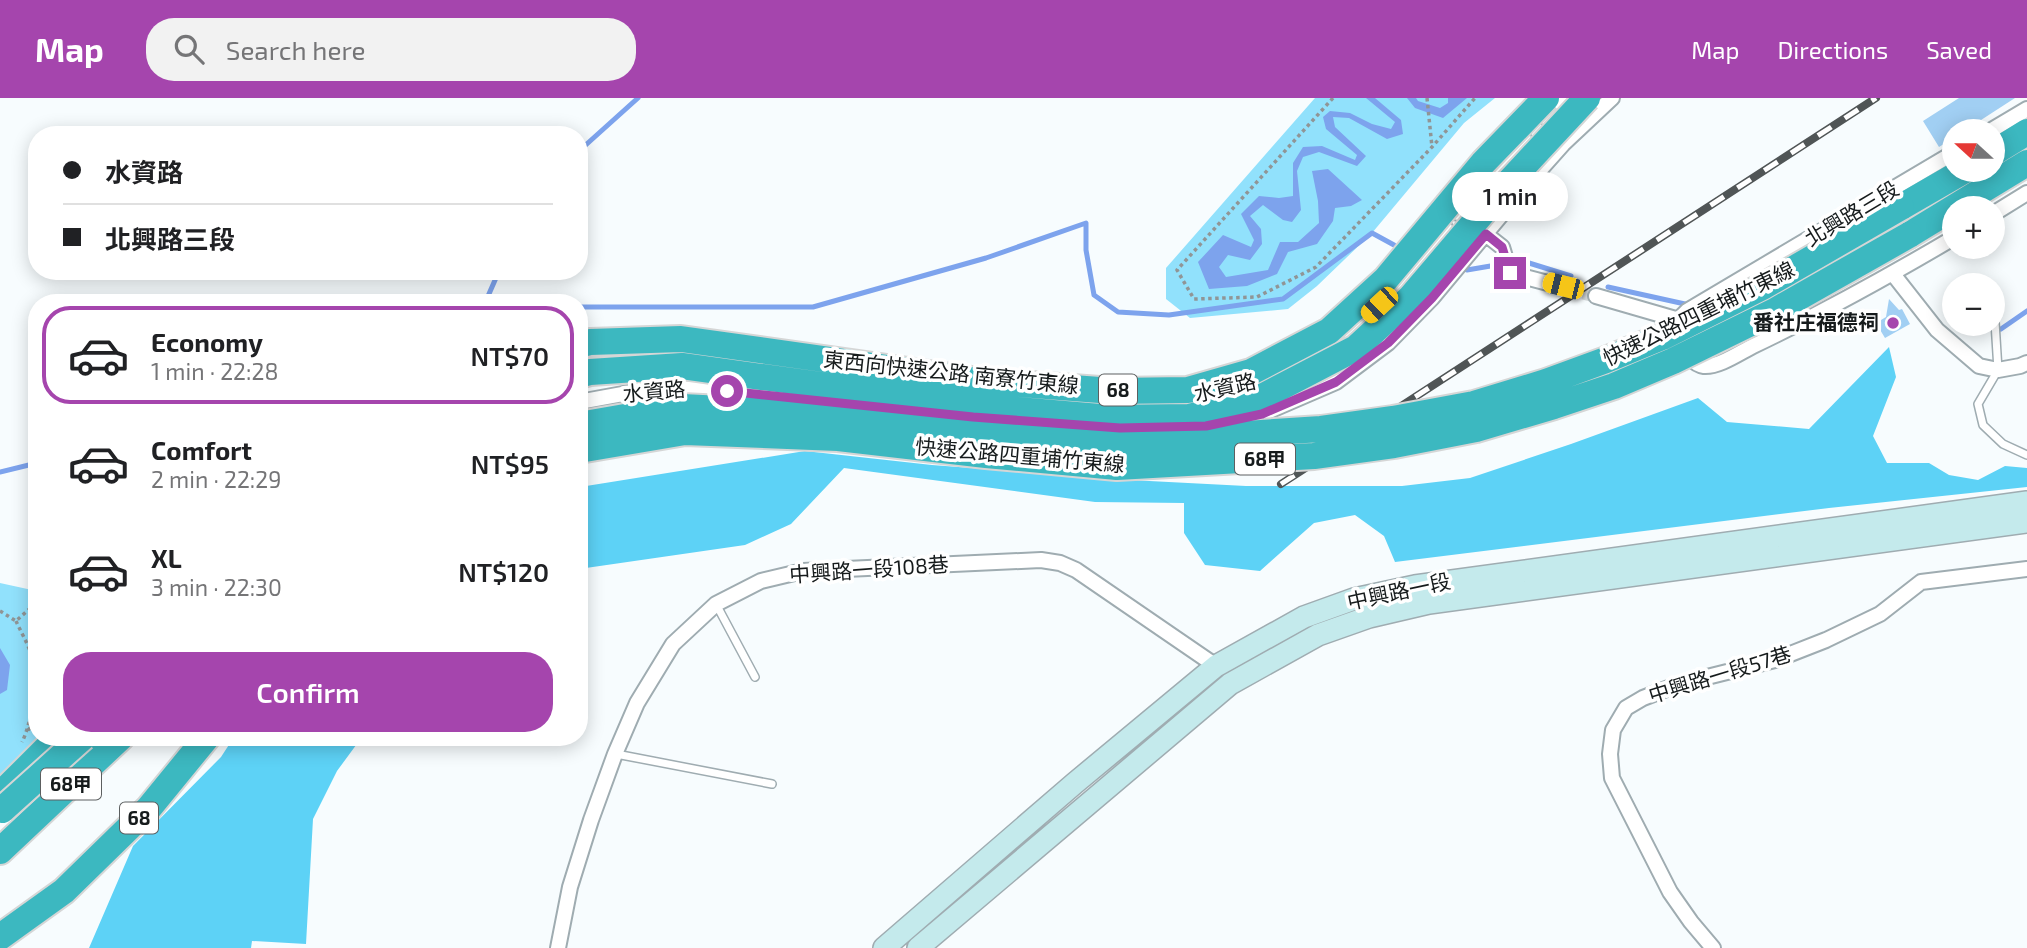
<!DOCTYPE html>
<html lang="en">
<head>
<meta charset="utf-8">
<style>
	:root { --surface:#fff; --page:#f2f2f2; --text:#202124; --muted:#757577; --line:#e0e0e0; --accent:#a545ad }
	body { margin:0; font-family:"Exo 2","Noto Sans TC",sans-serif; background:var(--page); color:var(--text); height:100vh; display:flex; flex-direction:column; font-size:26px; white-space:nowrap }
	* { box-sizing:border-box; margin:0 }
	p { font-size:23px; color:var(--muted) }
	.icon { flex:none; width:38px; height:38px; fill:none; stroke:currentColor; stroke-width:2; stroke-linecap:round; stroke-linejoin:round }
	.map { position:relative; flex:1; overflow:hidden }
	.side { position:absolute; left:28px; top:196px; width:560px; height:452px; display:flex; flex-direction:column; background:var(--surface); border-radius:28px; box-shadow:0 4px 18px #0003 }
	.side>* { flex:none }
	.guide { position:absolute; left:28px; top:28px; width:560px; height:154px; border-radius:28px; box-shadow:0 4px 18px #0003; display:grid; align-content:center; height:154px; padding:0 35px; background:var(--surface) }
	.needle { width:46px; rotate:291deg }
	.fabs { position:absolute; left:1942px; top:21px; display:grid; gap:14px }
	.fabs a { display:grid; place-items:center; width:63px; height:63px; border-radius:50%; background:var(--surface); box-shadow:0 4px 18px #0003; font-size:35px }
	.end { position:absolute; width:32px; height:32px; margin:-16px; border:9px solid #a545ad; background:#fff; box-shadow:0 0 0 4px #fff }
	.from { border-radius:50% }
	.bubble { position:absolute; height:49px; border-radius:24px; background:var(--surface); box-shadow:0 4px 18px #0003; font-size:23px; font-weight:600; line-height:49px; text-align:center }
	.car { position:absolute; width:21px; height:42px; margin:-21px -10px; border-radius:9px; box-shadow:0 0 5px 2px #0007; background:linear-gradient(#f5c518 24%,#345 0 40%,#f5c518 0 76%,#345 0 86%,#f5c518 0) }
	.guide b { display:flex; align-items:center; gap:24px; height:66px; font-size:26px }
	.guide b+b { border-top:2px solid var(--line) }
	.guide i { width:18px; height:18px; background:var(--text) }
	ul { padding:12px 0 0; list-style:none }
	li { display:flex; align-items:center; gap:21px; height:98px; margin:0 14px 10px; padding:0 21px; border:4px solid transparent; border-radius:28px }
	li div { flex:1 }
	li b { display:block; font-size:26px }
	li em { font-style:normal; font-weight:600 }
	li.selected { border-color:var(--accent) }
	li>.icon { width:63px; height:63px; stroke-width:1.5 }
	.action { display:flex; gap:14px; margin-top:auto; padding:14px 35px }
	.action a { flex:1; height:80px; border-radius:28px; background:var(--accent); color:#fff; font-size:28px; font-weight:600; line-height:80px; text-align:center }
	header { display:flex; align-items:center; gap:42px; box-sizing:border-box; height:98px; padding:0 35px; background:var(--accent); color:#fff }
	header strong { font-size:33px }
	nav { display:flex; gap:38px; margin-inline-start:auto; font-size:24px }
	.search { width:490px; height:63px; background:var(--page); display:flex; align-items:center; gap:18px; box-sizing:border-box; padding:0 24px; border-radius:28px; color:var(--muted); font-size:26px }
	.map>svg:first-child { display:block }
</style>
</head>
<body>
<header>
<strong>Map</strong>
<div class="search"><svg class="icon" aria-label="search" viewBox="0 0 24 24"><circle cx="10" cy="10" r="6"/><path d="M15 15l6 6"/></svg>Search here</div>
<nav><a>Map</a><a>Directions</a><a>Saved</a></nav>
</header>
<div class="map">
<svg width="2027" height="850" viewBox="0 0 2027 850">
	<rect width="100%" height="100%" fill="#f7fcfe"/>
	<path fill="#91e1fc" d="M 1315,0 L 1495,0 L 1464,25 L 1372,135 L 1317,188 L 1288,211 L 1190,220 L 1166,201 L 1166,170 Z
		M 0,485 L 32,492 L 37,501 L 37,639 L 44,639 L 0,686 Z"/>
	<path fill="#5dd2f6" d="M 1889,249 L 1896,279 L 1873,338 L 1887,365 L 1929,365 L 1949,377 L 1978,382 L 2005,368 L 2027,370 L 2027,389 L 1829,410 L 1395,464 L 1384,438 L 1355,417 L 1314,425 L 1260,473 L 1205,467 L 1184,435 L 1184,405 L 1095,404 L 844,370 L 791,426 L 745,447 L 579,471 L 580,389 L 805,353 L 932,367 L 1130,382 L 1246,388 L 1402,388 L 1470,380 L 1571,346 L 1698,300 L 1727,324 L 1809,331 Z
		M 234,639 L 362,639 L 337,673 L 313,721 L 306,846 L 252,843 L 251,850 L 89,850 L 133,748 L 221,659 Z"/>
	<path fill="#7da3ed" d="M 1366,0 L 1375,0 L 1401,22 L 1403,36 L 1387,41 L 1349,20 L 1333,19 L 1335,29 L 1366,58 L 1357,68 L 1319,54 L 1303,59 L 1297,73 L 1301,112 L 1292,124 L 1283,122 L 1263,107 L 1250,118 L 1261,131 L 1262,146 L 1250,162 L 1228,157 L 1219,169 L 1226,179 L 1268,172 L 1280,144 L 1298,144 L 1319,125 L 1318,103 L 1312,73 L 1328,71 L 1362,102 L 1351,108 L 1335,110 L 1333,123 L 1317,146 L 1288,154 L 1277,176 L 1247,188 L 1209,191 L 1198,164 L 1223,137 L 1251,149 L 1254,142 L 1241,116 L 1259,98 L 1279,100 L 1293,98 L 1293,65 L 1303,49 L 1322,48 L 1355,62 L 1357,57 L 1326,31 L 1323,19 L 1330,13 L 1350,15 L 1372,26 L 1391,31 L 1395,24 Z
		M 1407,0 L 1416,0 L 1418,3 L 1440,10 L 1448,5 L 1448,0 L 1467,0 L 1443,20 L 1415,10 Z
		M 0,550 L 10,567 L 7,592 L 0,596 Z"/>
	<g fill="none" stroke-linecap="round" stroke-linejoin="round">
		<path stroke="#7da3ed" stroke-width="5" d="M 579,53 L 638,0
			M 1467,172 L 1514,164 L 1529,165 L 1571,178
			M 1608,189 L 1685,206
			M 485,205 L 499,173
			M 579,209 L 813,209 L 986,160 L 1086,125 L 1086,152 L 1094,197 L 1118,214 L 1169,217 L 1283,201 L 1372,135 L 1394,147
			M 2001,231 L 2027,213
			M 0,374 L 37,365"/>
	</g>
	<path fill="#a1cff3" d="M 1959,0 L 2015,0 L 1964,33 L 1955,33 L 1955,39 L 1939,49 L 1923,23 Z
		M 1889,201 L 1899,212 L 1902,211 L 1910,226 L 1885,240 L 1876,225 L 1886,219 Z"/>
	<g fill="none" stroke-linecap="round" stroke-linejoin="round">
		<path stroke="#d5dadc" stroke-width="14" stroke-dasharray="14 7" stroke-linecap="butt" d="M 1563,189 L 1596,198"/>
		<defs>
			<path id="lane" d="M 1993,192 L 1998,272 L 1978,306 L 1983,327 L 2003,346 L 2027,357
				M 716,506 L 755,579
				M 616,656 L 772,686"/>
			<path id="street" d="M 1545,19 L 1564,0
				M 1990,33 L 2027,11
				M 1955,54 L 1687,213 C 1680,219 1675,227 1678,236 C 1682,248 1690,266 1704,268 C 1719,269 1739,255 1753,248 C 1822,215 1889,178 1955,139
				M 1458,115 L 1524,41
				M 1993,116 L 2027,95
				M 1479,131 L 1502,149 L 1510,175 L 1563,189
				M 1893,176 L 1937,232 L 1979,268 L 1998,272 L 2020,268 L 2027,265
				M 1596,198 L 1679,222
				M 1258,284 L 1306,262 L 1341,242 L 1397,189 L 1445,130
				M 579,304 L 639,293 L 683,290 L 771,296 L 855,306
				M 1203,328 L 1262,316 L 1336,284 L 1388,245 L 1432,200 L 1522,92 L 1563,46 L 1612,0
				M 558,850 L 570,789 L 591,722 L 615,656 L 637,605 L 673,546 L 716,506 L 761,483 L 803,473 L 1041,462 L 1060,465 L 1076,472 L 1216,568
				M 1713,850 L 1691,824 L 1670,794 L 1612,680 L 1610,656 L 1613,632 L 1626,610 L 1643,600 L 1679,586 L 1775,562 L 1826,542 L 1880,516 L 1921,484 L 2027,471"/>
			<path id="secondary" d="M 884,850 L 1075,685 L 1216,568 L 1304,519 L 1354,501 L 1415,488 L 2027,404
				M 918,850 L 1230,586 L 1318,537 L 1369,519 L 1429,505 L 2027,424"/>
			<path id="highway" d="M 1993,55 L 2027,34
				M 1901,109 L 1965,72
				M 1909,137 L 2027,65
				M 0,697 L 58,639
				M 0,753 L 121,639
				M 0,839 L 64,793 L 149,710 L 207,639"/>
		</defs>
		<use href="#lane" stroke="#9facb1" stroke-width="10"/>
		<use href="#street" stroke="#9facb1" stroke-width="18"/>
		<use href="#secondary" stroke="#9facb1" stroke-width="24"/>
		<use href="#highway" stroke="#d5d6d6" stroke-width="30"/>
		<path stroke="#909596" stroke-width="3.5" stroke-dasharray="3.5 3.5" stroke-linecap="butt" d="M 1333,0 L 1177,172 L 1194,201 L 1257,199 L 1316,169 L 1432,49 L 1475,0
			M 1427,0 L 1432,49
			M 0,513 L 16,523 L 37,504
			M 16,523 C 21,534 28,546 32,558 C 39,579 32,624 22,644
			M 28,632 L 37,624"/>
		<use href="#lane" stroke="#fff" stroke-width="7"/>
		<use href="#street" stroke="#fff" stroke-width="14"/>
		<use href="#secondary" stroke="#c4eaec" stroke-width="21"/>
		<use href="#highway" stroke="#3cb8c0" stroke-width="26"/>
		<defs>
			<path id="rail" d="M 1281,386 L 1876,0"/>
		</defs>
		<use href="#rail" stroke="#505556" stroke-width="8"/>
		<use href="#rail" stroke="#fff" stroke-width="5" stroke-dasharray="16" stroke-linecap="butt"/>
		<defs>
			<path id="highway-bridge" d="M 579,247 L 590,244 L 681,241 L 979,283 L 1113,293 L 1188,292 L 1251,274 L 1329,233 L 1386,181 L 1483,65 L 1546,0
				M 579,277 L 590,274 L 682,268 L 973,308 L 1111,320 L 1189,319 L 1258,301 L 1356,250 L 1411,199 L 1507,86 L 1587,0
				M 579,327 L 682,309 L 827,316 L 1121,344 L 1321,331 L 1393,321 L 1474,306 L 1546,284 L 1606,262 L 1662,239 L 1764,188 L 1901,109
				M 579,352 L 685,334 L 838,340 L 986,357 L 1117,369 L 1314,358 L 1394,347 L 1476,331 L 1554,308 L 1614,288 L 1673,263 L 1773,214 L 1909,137
				M 2,712 L 83,639"/>
		</defs>
		<use href="#highway-bridge" stroke="#d5d6d6" stroke-width="30" stroke-linecap="butt"/>
		<use href="#highway-bridge" stroke="#3cb8c0" stroke-width="26"/>
	</g>
	<g fill="none" stroke-linecap="round" stroke-linejoin="round">
		<path stroke="#a545ad" stroke-width="9" d="M 727,293 L 973,319 L 1120,330 L 1206,328 L 1262,316 L 1336,284 L 1388,245 L 1432,200 L 1486,136 L 1502,149 L 1510,175"/>
	</g>
	<circle fill="#a545ad" stroke="#fff" stroke-width="2.5" cx="1893" cy="225" r="7"/>
	<g text-anchor="middle" stroke-width="7" stroke-linejoin="round" paint-order="stroke">
		<g fill="#fff" stroke="#5c5f60" stroke-width="2">
			<rect x="1099" y="276.5" width="38" height="31" rx="5"/>
			<rect x="1235" y="345.5" width="60" height="31" rx="5"/>
			<rect x="41" y="670.5" width="60" height="31" rx="5"/>
			<rect x="120" y="704.5" width="38" height="31" rx="5"/>
		</g>
		<g font-size="19" font-weight="bold" fill="#161b1c">
			<text x="1118" y="299">68</text>
			<text x="1265" y="368">68甲</text>
			<text x="71" y="693">68甲</text>
			<text x="139" y="727">68</text>
		</g>
		<g font-size="21" fill="#161b1c" stroke="#fff">
			<text transform="translate(1852 116) rotate(-31)" y="7">北興路三段</text>
			<text transform="translate(1699 216) rotate(-26)" y="7">快速公路四重埔竹東線</text>
			<text transform="translate(951 275) rotate(6)" y="7">東西向快速公路 南寮竹東線</text>
			<text transform="translate(1225 290) rotate(-13)" y="7">水資路</text>
			<text transform="translate(654 294) rotate(-5)" y="7">水資路</text>
			<text transform="translate(1020 358) rotate(5)" y="7">快速公路四重埔竹東線</text>
			<text transform="translate(869 472) rotate(-4)" y="7">中興路一段108巷</text>
			<text transform="translate(1399 494) rotate(-12)" y="7">中興路一段</text>
			<text transform="translate(1720 577) rotate(-17)" y="7">中興路一段57巷</text>
		</g>
		<g font-size="21" font-weight="bold" fill="#161b1c" stroke="#fff" text-anchor="end">
			<text x="1879" y="232">番社庄福德祠</text>
		</g>
	</g>
</svg>
<div class="fabs">
<a><svg class="needle" viewBox="-14 -14 28 28"><path d="M0-13l5 13h-10z" fill="#e53935"/><path d="M0 13l5-13h-10z" fill="#757577"/></svg></a>
<a>+</a>
<a>−</a>
</div>
<i class="end from" style="left:727px;top:293px"></i>
<i class="end" style="left:1510px;top:175px"></i>
<div class="bubble" style="left:1452px;top:74px;width:116px">1 min</div>
<i class="car" style="left:1563px;top:188px;rotate:284deg"></i>
<i class="car" style="left:1379px;top:207px;rotate:227deg"></i>
<div class="guide">
<b><i class="from"></i>水資路</b>
<b><i></i>北興路三段</b>
</div>
<section class="side">
<ul>
<li class="selected"><svg class="icon" aria-label="car" viewBox="0 0 24 24"><path d="M5 17H2v-5l4-1 3-4h7l3 4 3 1v5h-3M9 17h6M6 11h13"/><circle cx="7" cy="17" r="2"/><circle cx="17" cy="17" r="2"/></svg><div><b>Economy</b><p>1 min · 22:28</p></div><em>NT$70</em></li>
<li><svg class="icon" aria-label="car" viewBox="0 0 24 24"><path d="M5 17H2v-5l4-1 3-4h7l3 4 3 1v5h-3M9 17h6M6 11h13"/><circle cx="7" cy="17" r="2"/><circle cx="17" cy="17" r="2"/></svg><div><b>Comfort</b><p>2 min · 22:29</p></div><em>NT$95</em></li>
<li><svg class="icon" aria-label="car" viewBox="0 0 24 24"><path d="M5 17H2v-5l4-1 3-4h7l3 4 3 1v5h-3M9 17h6M6 11h13"/><circle cx="7" cy="17" r="2"/><circle cx="17" cy="17" r="2"/></svg><div><b>XL</b><p>3 min · 22:30</p></div><em>NT$120</em></li>
</ul>
<div class="action"><a>Confirm</a></div>
</section>
</div>
</body>
</html>
